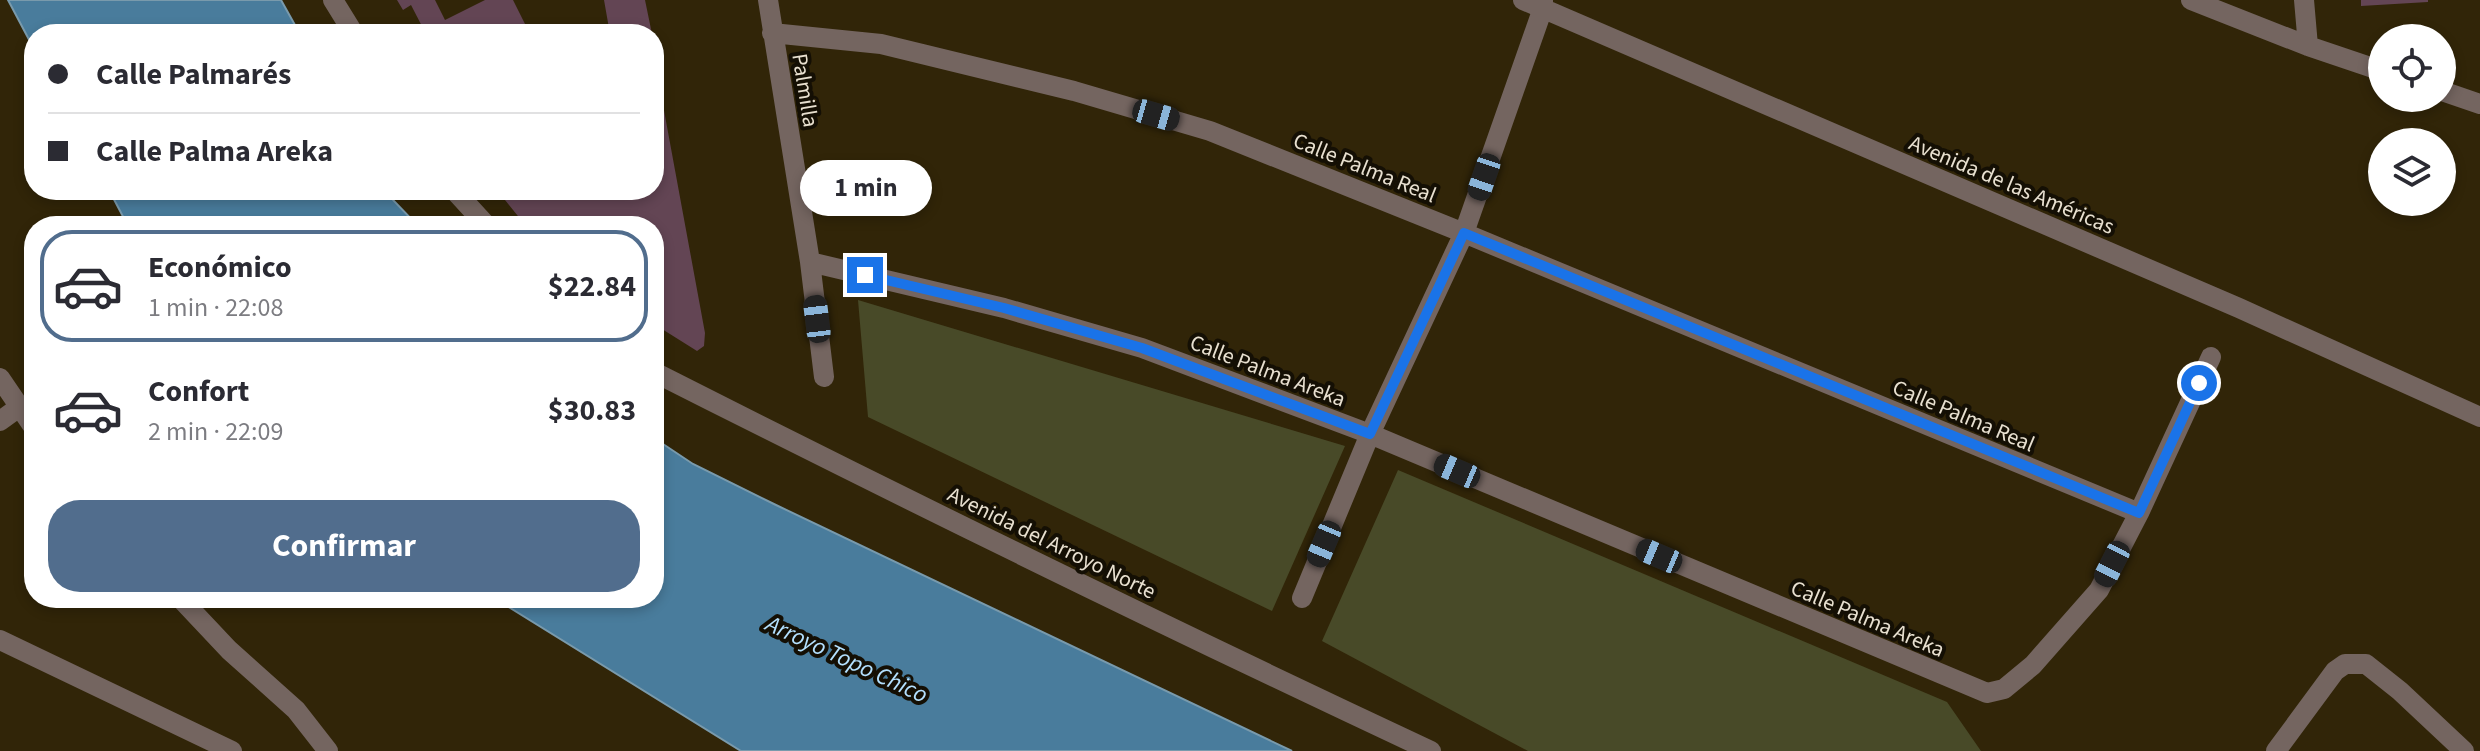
<!DOCTYPE html>
<html lang="es">
<head>
<meta charset="utf-8">
<style>
	:root { --surface:#fff; --page:#f7f7f7; --text:#2b2b33; --muted:#7c7c81; --line:#e1e1e2; --accent:#516d8d }
	body { margin:0; font-family:"Source Sans 3",sans-serif; background:var(--page); color:var(--text); height:100vh; display:flex; flex-direction:column; font-size:30px; white-space:nowrap }
	* { box-sizing:border-box; margin:0 }
	p { font-size:26px; color:var(--muted) }
	.icon { flex:none; width:44px; height:44px; fill:none; stroke:currentColor; stroke-width:2; stroke-linecap:round; stroke-linejoin:round }
	.map { position:relative; flex:1; overflow:hidden }
	.sheet { position:absolute; left:24px; top:216px; width:640px; height:392px; display:flex; flex-direction:column; background:var(--surface); border-radius:32px; box-shadow:0 4px 12px #0003 }
	.sheet>* { flex:none }
	.hud { position:absolute; left:24px; top:24px; width:640px; height:176px; border-radius:32px; box-shadow:0 4px 12px #0003; display:grid; align-content:center; height:176px; padding:0 24px; background:var(--surface) }
	.buttons { position:absolute; left:2368px; top:24px; display:grid; gap:16px }
	.buttons a { display:grid; place-items:center; width:88px; height:88px; border-radius:50%; background:var(--surface); box-shadow:0 4px 12px #0003; font-size:40px }
	.end { position:absolute; width:36px; height:36px; margin:-18px; border:10px solid #1a73e8; background:#fff; box-shadow:0 0 0 4px #fff }
	.from { border-radius:50% }
	.bubble { position:absolute; height:56px; border-radius:28px; background:var(--surface); box-shadow:0 4px 12px #0003; font-size:26px; font-weight:700; line-height:56px; text-align:center }
	.car { position:absolute; width:24px; height:48px; margin:-24px -12px; border-radius:10px; box-shadow:0 0 6px 2px #0007; background:linear-gradient(#222 24%,#8ab4d8 0 40%,#222 0 76%,#8ab4d8 0 86%,#222 0) }
	.hud b { display:flex; align-items:center; gap:28px; height:76px; font-size:30px }
	.hud b+b { border-top:2px solid var(--line) }
	.hud i { width:20px; height:20px; background:var(--text) }
	ul { padding:14px 0 0; list-style:none }
	li { display:flex; align-items:center; gap:24px; height:112px; margin:0 16px 12px; padding:0 8px; border:4px solid transparent; border-radius:32px }
	li div { flex:1 }
	li b { display:block; font-size:30px }
	li em { font-style:normal; font-weight:700 }
	li.active { border-color:var(--accent) }
	li>.icon { width:72px; height:72px; stroke-width:1.5 }
	.button { display:flex; gap:16px; margin-top:auto; padding:16px 24px }
	.button a { flex:1; height:92px; border-radius:32px; background:var(--accent); color:#fff; font-size:32px; font-weight:700; line-height:92px; text-align:center }
	.map>svg:first-child { display:block }
</style>
</head>
<body>
<div class="map">
<svg width="2480" height="751" viewBox="0 0 2480 751">
	<rect width="100%" height="100%" fill="#312508"/>
	<path fill="#484a28" d="M 858,300 L 1345,446 L 1272,611 L 868,417 Z
		M 1398,470 L 1947,702 L 1981,751 L 1528,751 L 1322,641 Z"/>
	<path fill="#497c9c" stroke="#799aac" stroke-width="2" d="M 8,0 L 281,0 L 300,34 L 34,34 L 34,49 Z
		M 109,190 L 388,190 L 393,200 L 418,226 L 128,226 Z
		M 654,438 L 693,464 L 776,505 L 1292,751 L 741,751 L 494,598 L 654,598 Z"/>
	<path fill="#634554" d="M 397,0 L 435,0 L 445,20 L 485,0 L 513,0 L 530,34 L 426,34 L 411,5 L 403,10 Z
		M 604,0 L 645,0 L 652,34 L 610,34 Z
		M 2361,0 L 2428,0 L 2428,2 L 2361,6 Z
		M 654,56 L 705,333 L 704,346 L 697,351 L 654,324 L 654,226 L 526,226 L 497,190 L 654,190 Z"/>
	<g fill="none" stroke-linecap="round" stroke-linejoin="round">
		<path stroke="#746560" stroke-width="20" d="M 333,0 L 354,34
			M 768,0 L 810,262 L 824,377
			M 1523,0 L 2239,308 L 2480,417
			M 2191,0 L 2308,46 L 2382,71
			M 2304,0 L 2308,46
			M 772,33 L 881,44 L 1074,91 L 1210,131 L 1464,233 L 2139,513
			M 2442,91 L 2480,104
			M 454,190 L 487,226
			M 810,262 L 1004,308 L 1142,348 L 1370,434 L 1987,693 L 2004,689 L 2033,665 L 2099,590 L 2139,513 L 2211,357
			M 654,372 C 911,502 1170,629 1431,751
			M 0,378 L 34,428
			M 0,421 L 18,408
			M 180,598 L 229,650 L 296,710 L 328,751
			M 1302,598 L 1370,434 L 1464,233 L 1543,8 L 1543,0
			M 0,640 L 232,751
			M 2276,751 L 2335,671 L 2345,664 L 2366,664 L 2400,691 L 2464,751"/>
	</g>
	<g fill="none" stroke-linecap="round" stroke-linejoin="round">
		<path stroke="#1a73e8" stroke-width="10" d="M 865,275 L 1004,308 L 1142,348 L 1370,434 L 1464,233 L 2139,513 L 2199,383"/>
	</g>
	<g text-anchor="middle" stroke-width="8" stroke-linejoin="round" paint-order="stroke">
		<g font-size="22" fill="#e8e0d0" stroke="#140f04">
			<text transform="translate(806 90) rotate(81)" y="8">Palmilla</text>
			<text transform="translate(1365 167) rotate(22)" y="8">Calle Palma Real</text>
			<text transform="translate(2012 184) rotate(23)" y="8">Avenida de las Américas</text>
			<text transform="translate(1268 370) rotate(21)" y="8">Calle Palma Areka</text>
			<text transform="translate(1964 415) rotate(23)" y="8">Calle Palma Real</text>
			<text transform="translate(1052 542) rotate(26)" y="8">Avenida del Arroyo Norte</text>
			<text transform="translate(1868 618) rotate(23)" y="8">Calle Palma Areka</text>
		</g>
		<g font-size="24" font-style="italic" fill="#b4e1ff" stroke="#140f04">
			<text transform="translate(847 659) rotate(25)" y="8">Arroyo Topo Chico</text>
		</g>
	</g>
</svg>
<div class="buttons">
<a><svg class="icon" aria-label="locate" viewBox="0 0 24 24"><circle cx="12" cy="12" r="6"/><path d="M12 2v4M12 18v4M2 12h4M18 12h4"/></svg></a>
<a><svg class="icon" aria-label="layers" viewBox="0 0 24 24"><path d="M12 4l9 5-9 5-9-5zM3 14l9 5 9-5"/></svg></a>
</div>
<i class="end from" style="left:2199px;top:383px"></i>
<i class="end" style="left:865px;top:275px"></i>
<div class="bubble" style="left:800px;top:160px;width:132px">1 min</div>
<i class="car" style="left:1156px;top:115px;rotate:106deg"></i>
<i class="car" style="left:1484px;top:177px;rotate:199deg"></i>
<i class="car" style="left:817px;top:319px;rotate:353deg"></i>
<i class="car" style="left:1457px;top:471px;rotate:293deg"></i>
<i class="car" style="left:1324px;top:544px;rotate:203deg"></i>
<i class="car" style="left:1659px;top:556px;rotate:293deg"></i>
<i class="car" style="left:2112px;top:564px;rotate:207deg"></i>
<div class="hud">
<b><i class="from"></i>Calle Palmarés</b>
<b><i></i>Calle Palma Areka</b>
</div>
<section class="sheet">
<ul>
<li class="active"><svg class="icon" aria-label="car" viewBox="0 0 24 24"><path d="M5 17H2v-5l4-1 3-4h7l3 4 3 1v5h-3M9 17h6M6 11h13"/><circle cx="7" cy="17" r="2"/><circle cx="17" cy="17" r="2"/></svg><div><b>Económico</b><p>1 min · 22:08</p></div><em>$22.84</em></li>
<li><svg class="icon" aria-label="car" viewBox="0 0 24 24"><path d="M5 17H2v-5l4-1 3-4h7l3 4 3 1v5h-3M9 17h6M6 11h13"/><circle cx="7" cy="17" r="2"/><circle cx="17" cy="17" r="2"/></svg><div><b>Confort</b><p>2 min · 22:09</p></div><em>$30.83</em></li>
</ul>
<div class="button"><a>Confirmar</a></div>
</section>
</div>
</body>
</html>
